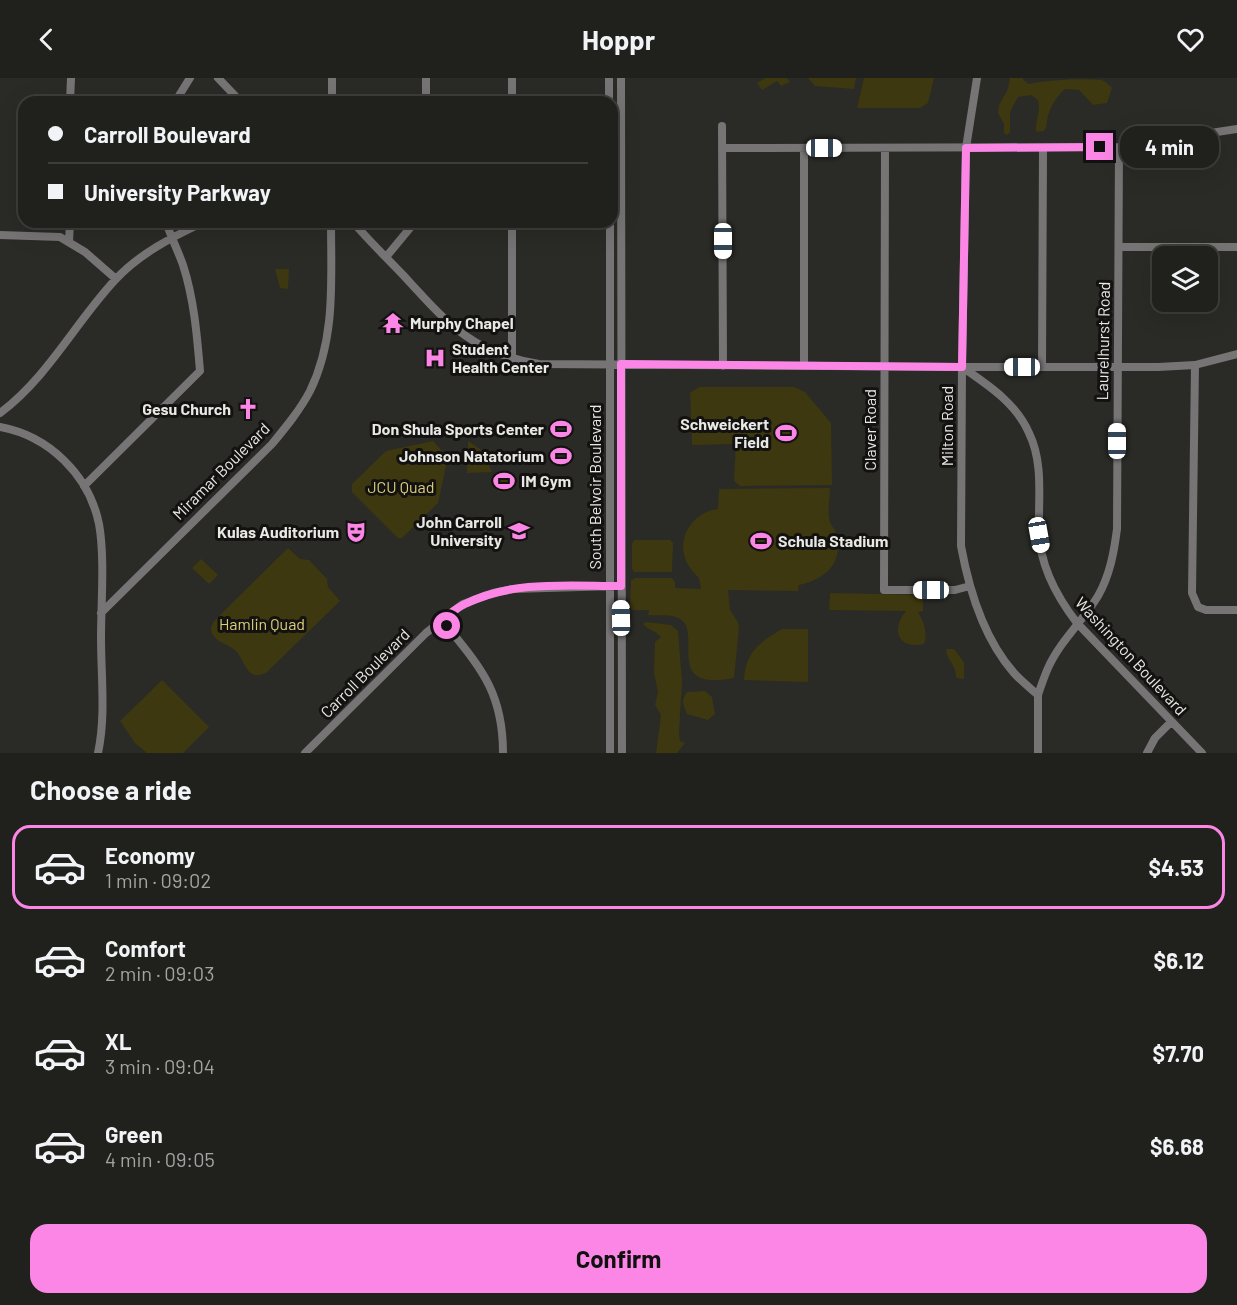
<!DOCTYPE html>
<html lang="en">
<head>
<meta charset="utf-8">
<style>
	:root { --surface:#20201c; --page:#282825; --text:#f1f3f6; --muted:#a2a3a3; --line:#3d3e3b; --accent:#fb86e5 }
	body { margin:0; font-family:Barlow,sans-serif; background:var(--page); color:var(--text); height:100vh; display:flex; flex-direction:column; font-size:22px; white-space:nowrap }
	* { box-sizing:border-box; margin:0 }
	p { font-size:20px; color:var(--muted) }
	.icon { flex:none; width:33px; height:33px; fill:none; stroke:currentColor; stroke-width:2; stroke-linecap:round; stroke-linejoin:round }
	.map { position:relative; height:675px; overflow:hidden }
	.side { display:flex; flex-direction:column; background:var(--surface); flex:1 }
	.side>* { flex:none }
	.top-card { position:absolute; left:18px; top:18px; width:600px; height:132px; border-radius:18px; box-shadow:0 6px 24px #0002,0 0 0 2px var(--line); display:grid; align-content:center; height:132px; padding:0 30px; background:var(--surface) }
	.buttons { position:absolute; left:1152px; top:168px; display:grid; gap:12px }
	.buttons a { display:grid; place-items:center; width:66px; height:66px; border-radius:12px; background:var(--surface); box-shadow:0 6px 24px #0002,0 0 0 2px var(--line); font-size:30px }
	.end { position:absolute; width:27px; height:27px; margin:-14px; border:8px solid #fb86e5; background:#111; box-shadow:0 0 0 3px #111 }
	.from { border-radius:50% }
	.bubble { position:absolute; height:42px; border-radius:18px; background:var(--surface); box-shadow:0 6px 24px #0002,0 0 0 2px var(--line); font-size:20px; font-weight:700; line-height:42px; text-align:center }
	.car { position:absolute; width:18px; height:36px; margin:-18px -9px; border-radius:8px; box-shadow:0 0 4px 2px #0007; background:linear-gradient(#fff 24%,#345 0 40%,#fff 0 76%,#345 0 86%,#fff 0) }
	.top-card b { display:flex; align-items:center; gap:21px; height:57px; font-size:22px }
	.top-card b+b { border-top:2px solid var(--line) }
	.top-card i { width:15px; height:15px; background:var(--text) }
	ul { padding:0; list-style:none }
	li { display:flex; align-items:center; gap:18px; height:84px; margin:0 12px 9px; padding:0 18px; border:3px solid transparent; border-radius:18px }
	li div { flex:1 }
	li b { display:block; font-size:22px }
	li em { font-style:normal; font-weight:700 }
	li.active { border-color:var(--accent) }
	li>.icon { width:54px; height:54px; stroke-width:1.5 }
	h2 { padding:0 30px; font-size:27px; line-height:72px }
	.cta { display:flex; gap:12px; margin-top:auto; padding:12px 30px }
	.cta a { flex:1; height:69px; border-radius:18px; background:var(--accent); color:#111; font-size:24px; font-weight:700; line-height:69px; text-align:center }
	header { display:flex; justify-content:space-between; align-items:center; height:78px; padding:0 30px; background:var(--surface); font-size:27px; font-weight:700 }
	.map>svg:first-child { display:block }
</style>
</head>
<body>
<header><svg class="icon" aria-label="back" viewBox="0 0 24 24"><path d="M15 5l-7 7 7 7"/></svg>Hoppr<svg class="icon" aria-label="heart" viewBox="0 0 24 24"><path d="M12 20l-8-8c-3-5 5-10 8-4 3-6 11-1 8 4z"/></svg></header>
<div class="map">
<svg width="1237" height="675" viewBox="0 0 1237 675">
	<rect width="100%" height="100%" fill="#2a2a26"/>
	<path fill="#3d380f" d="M 765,0 L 787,0 L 790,4 L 781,8 L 777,3 L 762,12 L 757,5 Z
		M 808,0 L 856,0 L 854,11 L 815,8 Z
		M 864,0 L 934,0 L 928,25 L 920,30 L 857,30 Z
		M 1010,0 L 1022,0 L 1028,6 C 1046,2 1084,0 1101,2 C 1106,3 1109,7 1112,10 L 1107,25 L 1093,27 L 1079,12 L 1065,11 C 1057,18 1051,27 1048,38 C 1046,44 1048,47 1044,53 L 1036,54 C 1035,42 1041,34 1038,22 L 1031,17 L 1018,19 L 1010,34 L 1010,54 L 1007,57 L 1004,55 L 1004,46 L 998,35 L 999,27 L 1008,11 Z
		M 275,191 L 289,191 L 288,211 L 280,210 Z
		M 699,309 L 794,309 L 805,314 L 831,345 L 832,407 L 740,408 L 734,403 L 736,364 L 731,366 L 692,367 L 690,315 Z
		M 433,363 L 448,379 L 438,425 L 402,460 L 398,460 L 352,414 L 352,406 L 386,373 Z
		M 468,363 L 483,373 L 492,394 L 467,395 Z
		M 498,393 L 510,394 L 510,413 L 498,414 Z
		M 830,410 C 830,420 827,435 830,444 C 832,449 836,452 837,457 C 843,486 825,501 799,507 L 798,513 L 728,512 L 730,532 L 738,544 L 739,550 L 734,600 C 658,615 708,549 676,539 C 668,536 657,538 648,537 L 649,532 L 633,532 L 630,529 L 631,503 L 635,500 L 672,500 L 675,504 L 675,510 L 701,511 C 700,496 695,498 688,487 C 674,462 692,434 718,431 L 719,411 Z
		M 634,462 L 670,462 L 673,465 L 672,494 L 634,494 L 632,491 L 632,466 Z
		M 288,470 L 300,481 L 309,482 L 327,501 L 328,509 L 340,523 L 266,595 C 261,597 257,598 252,596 C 245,592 242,579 236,573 C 229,566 217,565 212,556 C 210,551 212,547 214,543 Z
		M 201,481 L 218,497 L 209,506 L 192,490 Z
		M 830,515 L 923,517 L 923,533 L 918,534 C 924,544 928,555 924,566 C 897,572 891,551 906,533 L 829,532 Z
		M 646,544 L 671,547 L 678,553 L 682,604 L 679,655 L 680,663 L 685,665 L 677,675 L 656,675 L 661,637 L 655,627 L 658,614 L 654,595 L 655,564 L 661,559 C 656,553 647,551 643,546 Z
		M 782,551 L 808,551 L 808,604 L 744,602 C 745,574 760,564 782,551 Z
		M 946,571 L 954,571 L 964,584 L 964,601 L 956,600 C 956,585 947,584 946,571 Z
		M 162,602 L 209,649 L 183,675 L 147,675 L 135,665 L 120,643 Z
		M 705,613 L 712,619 L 715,636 L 708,642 L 687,636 C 683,627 681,622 687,614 Z"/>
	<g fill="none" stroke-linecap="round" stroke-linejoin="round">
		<path stroke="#767475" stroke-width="8" d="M 218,0 L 241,24
			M 426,0 L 426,24
			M 512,0 L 512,24
			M 609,0 L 609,24
			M 621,0 L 622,675
			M 977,0 L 966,70 L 962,289 L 961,468 C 969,512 984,561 1014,595 C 1021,603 1030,610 1038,617 L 1038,675
			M 70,24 L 71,0
			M 175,24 L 190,0
			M 332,24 L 332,0
			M 722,48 L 723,288
			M 723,70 L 1119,69 L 1237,51
			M 804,70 L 804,288
			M 885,70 L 884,512 L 955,512 L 970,508
			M 353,144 C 369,163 387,180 404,198 C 447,245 473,276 539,286 L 962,289 C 988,307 1016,325 1029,355 C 1044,386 1038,421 1039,454 C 1040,489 1057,519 1077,545 L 1202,675
			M 512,144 L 512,281
			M 610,144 L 610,675
			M 0,157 L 60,159 L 85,174 L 116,201
			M 69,164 L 70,144
			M 1119,169 L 1237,169
			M 386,179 L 415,144
			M 1195,287 L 1192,515 L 1198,529 L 1206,532 L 1237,532
			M 962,289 L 1158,289 L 1195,287 L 1237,276
			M 1042,289 L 1043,70
			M 0,335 C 48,299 75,245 115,202 C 139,176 172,159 204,144
			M 0,349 C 49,358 89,397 99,446 C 105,479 101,526 101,560 C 101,598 106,638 98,675
			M 84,408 L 200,293 C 197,257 194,221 183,187 C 178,173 171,159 166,144
			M 101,535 L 272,366 C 286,349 300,332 310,313 C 336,260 331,201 331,144
			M 442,542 C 479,588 503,612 503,675
			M 1038,617 C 1041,608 1044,599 1048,590 C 1060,563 1083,543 1098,518 C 1110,497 1114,474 1117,451 L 1119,69
			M 305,675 L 426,555 L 463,526 L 493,515 L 513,511 L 615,508
			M 1147,675 L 1155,660 L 1171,644"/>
	</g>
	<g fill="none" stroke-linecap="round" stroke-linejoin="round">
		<path stroke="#fb86e5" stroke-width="8" d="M 447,548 L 442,542 C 450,536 457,529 465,526 C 513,502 569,508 621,508 L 621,286 L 962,289 L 966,70 L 1100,69"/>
	</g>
	<defs>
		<symbol id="temple-bare" viewBox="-9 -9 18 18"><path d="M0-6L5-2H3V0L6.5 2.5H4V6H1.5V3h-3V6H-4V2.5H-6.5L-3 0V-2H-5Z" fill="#fb86e5" stroke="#131210" stroke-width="2.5" paint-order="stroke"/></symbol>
		<symbol id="hospital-bare" viewBox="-9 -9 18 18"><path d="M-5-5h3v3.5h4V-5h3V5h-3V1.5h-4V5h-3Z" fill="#fb86e5" stroke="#131210" stroke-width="2.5" paint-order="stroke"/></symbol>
		<symbol id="church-bare" viewBox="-9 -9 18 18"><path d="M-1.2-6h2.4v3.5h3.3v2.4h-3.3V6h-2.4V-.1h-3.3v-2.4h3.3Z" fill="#fb86e5" stroke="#131210" stroke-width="2.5" paint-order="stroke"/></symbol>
		<symbol id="stadium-bare" viewBox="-9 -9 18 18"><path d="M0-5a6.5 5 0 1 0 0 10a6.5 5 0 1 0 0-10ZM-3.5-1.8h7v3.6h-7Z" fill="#fb86e5" stroke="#131210" stroke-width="2.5" paint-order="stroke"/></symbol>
		<symbol id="university-bare" viewBox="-9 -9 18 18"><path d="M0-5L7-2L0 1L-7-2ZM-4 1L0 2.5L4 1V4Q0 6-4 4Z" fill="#fb86e5" stroke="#131210" stroke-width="2.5" paint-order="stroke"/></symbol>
		<symbol id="theatre-bare" viewBox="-9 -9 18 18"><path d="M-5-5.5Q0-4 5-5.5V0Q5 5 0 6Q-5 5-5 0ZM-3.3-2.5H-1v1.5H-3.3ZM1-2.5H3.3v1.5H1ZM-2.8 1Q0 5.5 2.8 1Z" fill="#fb86e5" stroke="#131210" stroke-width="2.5" paint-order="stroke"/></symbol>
	</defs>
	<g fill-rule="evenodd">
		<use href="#temple-bare" x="378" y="230" width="30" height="30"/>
		<use href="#hospital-bare" x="420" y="265" width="30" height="30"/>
		<use href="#church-bare" x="233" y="316" width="30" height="30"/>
		<use href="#stadium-bare" x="546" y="336" width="30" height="30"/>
		<use href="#stadium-bare" x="771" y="340" width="30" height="30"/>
		<use href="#stadium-bare" x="546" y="363" width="30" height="30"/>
		<use href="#stadium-bare" x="489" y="388" width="30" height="30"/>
		<use href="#university-bare" x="504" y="438" width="30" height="30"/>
		<use href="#theatre-bare" x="341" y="439" width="30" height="30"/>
		<use href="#stadium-bare" x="746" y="448" width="30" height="30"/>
	</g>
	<g text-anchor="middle" stroke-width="6" stroke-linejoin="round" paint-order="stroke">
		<g font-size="16" font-weight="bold" fill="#e8e8e5" stroke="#131210" text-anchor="end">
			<text x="410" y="251" text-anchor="start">Murphy Chapel</text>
			<text x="452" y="277" text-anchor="start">Student<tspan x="452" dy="18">Health Center</tspan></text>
			<text x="231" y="337">Gesu Church</text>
			<text x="769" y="352">Schweickert<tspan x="769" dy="18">Field</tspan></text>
			<text x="544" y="357">Don Shula Sports Center</text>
			<text x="544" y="384">Johnson Natatorium</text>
			<text x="521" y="409" text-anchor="start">IM Gym</text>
			<text x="502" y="450">John Carroll<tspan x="502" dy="18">University</tspan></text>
			<text x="339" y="460">Kulas Auditorium</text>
			<text x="778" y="469" text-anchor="start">Schula Stadium</text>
		</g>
		<g font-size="16" fill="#e8e8e5" stroke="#131210">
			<text transform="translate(1103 263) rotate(-89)" y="6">Laurelhurst Road</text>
			<text transform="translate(947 348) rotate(-90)" y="6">Milton Road</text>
			<text transform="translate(870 352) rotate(-90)" y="6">Claver Road</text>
			<text transform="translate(221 393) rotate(-45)" y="6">Miramar Boulevard</text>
			<text transform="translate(595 409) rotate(-90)" y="6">South Belvoir Boulevard</text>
			<text transform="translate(1131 578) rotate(47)" y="6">Washington Boulevard</text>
			<text transform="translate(365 595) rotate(-45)" y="6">Carroll Boulevard</text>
		</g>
		<g font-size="16" fill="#dace79" stroke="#131210">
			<text x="401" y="415">JCU Quad</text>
			<text x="262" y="552">Hamlin Quad</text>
		</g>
	</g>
</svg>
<div class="buttons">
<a><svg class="icon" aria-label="layers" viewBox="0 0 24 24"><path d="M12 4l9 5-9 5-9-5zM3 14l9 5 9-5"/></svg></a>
</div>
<i class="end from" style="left:447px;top:548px"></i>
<i class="end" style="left:1100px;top:69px"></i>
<div class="bubble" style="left:1120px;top:48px;width:99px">4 min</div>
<i class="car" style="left:824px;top:70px;rotate:90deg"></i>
<i class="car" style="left:723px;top:163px;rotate:180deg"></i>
<i class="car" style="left:1022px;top:289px;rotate:270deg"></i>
<i class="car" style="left:1117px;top:363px;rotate:0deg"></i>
<i class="car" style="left:1039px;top:457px;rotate:170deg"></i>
<i class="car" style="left:931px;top:512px;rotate:270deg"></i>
<i class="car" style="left:621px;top:540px;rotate:359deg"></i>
<div class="top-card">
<b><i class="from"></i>Carroll Boulevard</b>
<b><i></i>University Parkway</b>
</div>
</div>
<section class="side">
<h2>Choose a ride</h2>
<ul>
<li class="active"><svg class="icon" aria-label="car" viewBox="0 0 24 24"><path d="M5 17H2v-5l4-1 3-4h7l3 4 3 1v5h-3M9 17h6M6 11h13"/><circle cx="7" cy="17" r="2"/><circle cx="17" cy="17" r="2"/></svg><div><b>Economy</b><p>1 min · 09:02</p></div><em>$4.53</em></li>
<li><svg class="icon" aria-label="car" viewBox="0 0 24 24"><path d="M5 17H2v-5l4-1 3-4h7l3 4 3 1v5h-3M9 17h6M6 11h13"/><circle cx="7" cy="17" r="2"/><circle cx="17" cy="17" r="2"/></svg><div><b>Comfort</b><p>2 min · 09:03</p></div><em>$6.12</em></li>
<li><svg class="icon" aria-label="car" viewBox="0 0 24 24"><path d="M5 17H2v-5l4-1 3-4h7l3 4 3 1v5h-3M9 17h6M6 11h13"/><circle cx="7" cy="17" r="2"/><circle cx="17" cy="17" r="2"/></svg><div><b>XL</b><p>3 min · 09:04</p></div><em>$7.70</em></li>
<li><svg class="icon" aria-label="car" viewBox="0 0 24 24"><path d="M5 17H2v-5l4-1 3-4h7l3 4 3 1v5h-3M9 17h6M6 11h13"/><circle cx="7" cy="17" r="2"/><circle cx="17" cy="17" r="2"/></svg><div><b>Green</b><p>4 min · 09:05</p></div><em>$6.68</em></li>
</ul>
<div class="cta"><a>Confirm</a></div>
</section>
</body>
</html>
